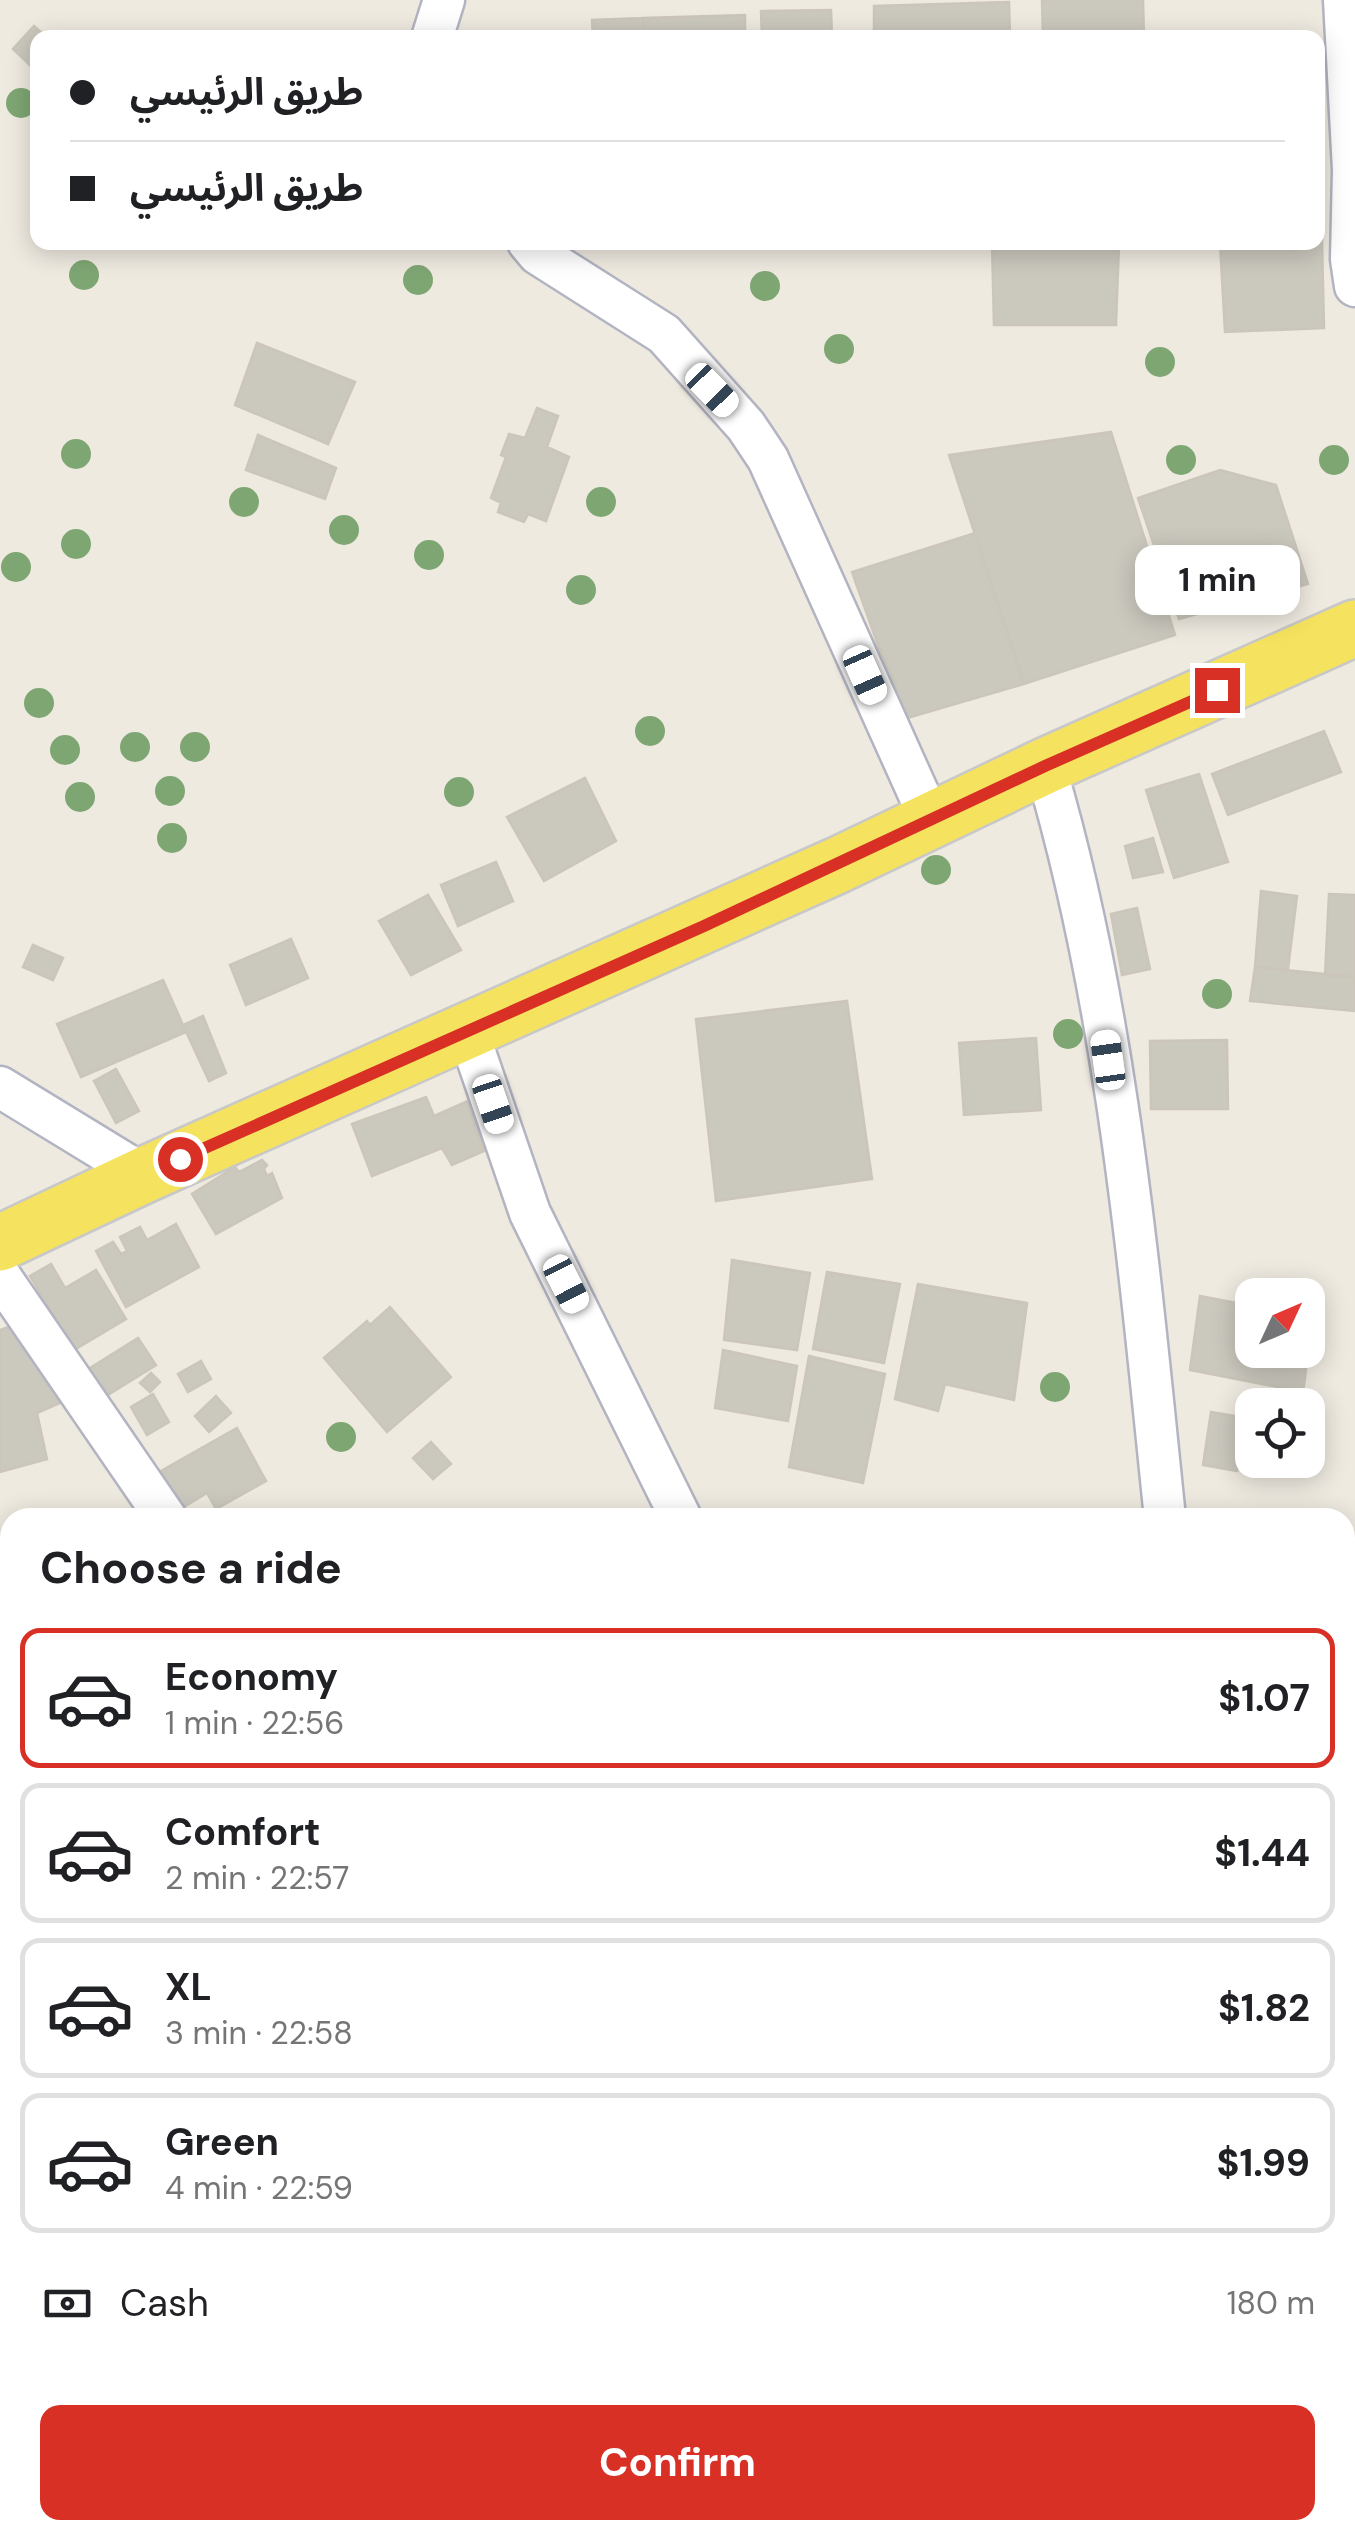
<!DOCTYPE html>
<html lang="en">
<head>
<meta charset="utf-8">
<style>
	:root { --surface:#fff; --page:#f2f2f2; --text:#202124; --muted:#757577; --line:#e0e0e0; --accent:#d93025 }
	body { margin:0; font-family:"DM Sans","Noto Sans Arabic",sans-serif; background:var(--page); color:var(--text); height:100vh; display:flex; flex-direction:column; font-size:38px; white-space:nowrap }
	* { box-sizing:border-box; margin:0 }
	p { font-size:32px; color:var(--muted) }
	.icon { flex:none; width:55px; height:55px; fill:none; stroke:currentColor; stroke-width:2; stroke-linecap:round; stroke-linejoin:round }
	.map { position:relative; flex:1; overflow:hidden }
	.details { position:absolute; left:0px; top:1508px; width:1355px; height:1032px; display:flex; flex-direction:column; background:var(--surface); border-radius:30px 30px 0 0; box-shadow:0 5px 25px #0003 }
	.details>* { flex:none }
	.hud { position:absolute; left:30px; top:30px; width:1295px; height:220px; border-radius:20px; box-shadow:0 5px 25px #0003; display:grid; align-content:center; height:220px; padding:0 40px; background:var(--surface) }
	.needle { width:65px; rotate:46deg }
	.fabs { position:absolute; left:1235px; top:1278px; display:grid; gap:20px }
	.fabs a { display:grid; place-items:center; width:90px; height:90px; border-radius:20px; background:var(--surface); box-shadow:0 5px 25px #0003; font-size:50px }
	.end { position:absolute; width:45px; height:45px; margin:-22px; border:12px solid #d93025; background:#fff; box-shadow:0 0 0 5px #fff }
	.from { border-radius:50% }
	.bubble { position:absolute; height:70px; border-radius:20px; background:var(--surface); box-shadow:0 5px 25px #0003; font-size:32px; font-weight:700; line-height:70px; text-align:center }
	.car { position:absolute; width:30px; height:60px; margin:-30px -15px; border-radius:12px; box-shadow:0 0 8px 2px #0007; background:linear-gradient(#fff 24%,#345 0 40%,#fff 0 76%,#345 0 86%,#fff 0) }
	.hud b { display:flex; align-items:center; gap:35px; height:95px; font-size:38px }
	.hud b+b { border-top:2px solid var(--line) }
	.hud i { width:25px; height:25px; background:var(--text) }
	ul { padding:0; list-style:none }
	li { display:flex; align-items:center; gap:30px; height:140px; margin:0 20px 15px; padding:0 20px; border:5px solid var(--line); border-radius:20px }
	li div { flex:1 }
	li b { display:block; font-size:38px }
	li em { font-style:normal; font-weight:700 }
	li.active { border-color:var(--accent) }
	li>.icon { width:90px; height:90px; stroke-width:1.5 }
	h2 { padding:0 40px; font-size:45px; line-height:120px }
	.pay { display:flex; align-items:center; gap:25px; height:110px; padding:0 40px; font-size:38px }
	.pay p { margin-inline-start:auto }
	.primary-button { display:flex; gap:20px; margin-top:auto; padding:20px 40px }
	.primary-button a { flex:1; height:115px; border-radius:20px; background:var(--accent); color:#fff; font-size:40px; font-weight:700; line-height:115px; text-align:center }
	.map>svg:first-child { display:block }
</style>
</head>
<body>
<div class="map">
<svg width="1355" height="2539" viewBox="0 0 1355 2539">
	<rect width="100%" height="100%" fill="#efeae0"/>
	<path fill="#cbc8be" stroke="#cbc6b9" stroke-width="2.5" d="M 1042,0 L 1143,0 L 1144,38 L 1043,38 Z
		M 1009,2 L 1010,38 L 874,38 L 874,6 Z
		M 831,10 L 832,38 L 762,38 L 761,11 Z
		M 745,15 L 745,38 L 644,38 L 643,18 Z
		M 643,18 L 644,38 L 593,38 L 592,20 Z
		M 34,26 L 47,38 L 38,38 L 37,72 L 13,49 Z
		M 1323,90 L 1323,188 L 1318,188 L 1318,91 Z
		M 1318,240 L 1322,240 L 1324,328 L 1225,332 L 1220,242 Z
		M 992,243 L 1119,244 L 1116,325 L 994,325 Z
		M 257,343 L 355,382 L 328,444 L 235,405 Z
		M 537,408 L 558,416 L 547,447 L 569,457 L 546,521 L 528,514 L 524,522 L 498,512 L 501,503 L 491,498 L 506,457 L 501,455 L 509,434 L 525,438 Z
		M 1111,432 L 1175,635 L 1024,684 L 949,455 Z
		M 258,435 L 336,468 L 325,499 L 246,470 Z
		M 1220,470 L 1276,485 L 1308,584 L 1179,619 L 1138,498 Z
		M 975,533 L 1024,684 L 904,719 L 852,572 Z
		M 1324,731 L 1341,772 L 1228,815 L 1212,774 Z
		M 1199,774 L 1228,862 L 1174,878 L 1146,790 Z
		M 585,778 L 616,841 L 544,881 L 507,817 Z
		M 1153,838 L 1163,872 L 1133,878 L 1125,846 Z
		M 496,862 L 513,901 L 458,926 L 441,885 Z
		M 1261,891 L 1297,896 L 1288,969 L 1255,967 Z
		M 1329,894 L 1355,895 L 1355,977 L 1325,976 Z
		M 428,895 L 461,950 L 411,975 L 379,921 Z
		M 1137,908 L 1150,969 L 1122,975 L 1111,914 Z
		M 291,939 L 308,978 L 246,1005 L 230,965 Z
		M 33,945 L 63,958 L 53,980 L 23,967 Z
		M 1255,967 L 1355,977 L 1355,1011 L 1250,1001 Z
		M 163,980 L 186,1032 L 81,1077 L 57,1024 Z
		M 847,1001 L 872,1179 L 716,1201 L 696,1019 Z
		M 203,1016 L 226,1073 L 209,1081 L 183,1025 Z
		M 1036,1038 L 1041,1110 L 964,1115 L 959,1043 Z
		M 1227,1040 L 1228,1109 L 1151,1109 L 1150,1041 Z
		M 116,1069 L 139,1111 L 116,1123 L 94,1081 Z
		M 426,1097 L 434,1116 L 468,1101 L 484,1151 L 452,1165 L 442,1148 L 372,1176 L 352,1124 Z
		M 262,1160 L 267,1165 L 264,1169 L 267,1176 L 272,1173 L 282,1198 L 216,1234 L 192,1194 L 235,1167 L 239,1172 Z
		M 176,1224 L 199,1267 L 126,1307 L 96,1251 L 113,1242 L 121,1254 L 127,1251 L 120,1237 L 140,1227 L 147,1240 Z
		M 732,1260 L 810,1273 L 797,1350 L 724,1340 Z
		M 51,1264 L 65,1288 L 96,1270 L 126,1319 L 74,1350 L 30,1276 Z
		M 827,1272 L 900,1284 L 884,1363 L 813,1349 Z
		M 918,1284 L 1027,1303 L 1014,1400 L 945,1384 L 938,1411 L 895,1399 Z
		M 1200,1296 L 1252,1306 L 1252,1350 L 1308,1350 L 1308,1316 L 1313,1317 L 1303,1392 L 1190,1370 Z
		M 390,1307 L 451,1377 L 387,1432 L 324,1358 L 367,1321 L 370,1325 Z
		M 19,1323 L 60,1403 L 37,1413 L 47,1459 L 0,1472 L 0,1330 Z
		M 138,1338 L 156,1365 L 103,1398 L 87,1370 Z
		M 723,1350 L 797,1366 L 788,1421 L 715,1408 Z
		M 809,1356 L 885,1374 L 863,1483 L 789,1467 Z
		M 201,1361 L 211,1379 L 188,1392 L 178,1374 Z
		M 151,1373 L 160,1382 L 150,1392 L 140,1383 Z
		M 153,1394 L 169,1422 L 147,1435 L 131,1407 Z
		M 216,1396 L 231,1413 L 209,1432 L 195,1416 Z
		M 1211,1412 L 1241,1417 L 1237,1471 L 1203,1465 Z
		M 237,1428 L 266,1481 L 216,1509 L 207,1493 L 182,1508 L 161,1471 Z
		M 431,1442 L 451,1464 L 433,1479 L 413,1458 Z
		M 10,1605 L 10,1659 L 0,1667 L 0,1613 Z
		M 7,1803 L 10,1810 L 10,1964 L 0,1969 L 0,1806 Z
		M 700,2530 L 763,2530 L 757,2539 L 695,2539 Z
		M 912,2530 L 935,2530 L 927,2539 L 922,2539 Z
		M 948,2530 L 1032,2530 L 1034,2539 L 939,2539 Z"/>
	<g fill="none" stroke-linecap="round" stroke-linejoin="round">
		<defs>
			<path id="street" d="M 1344,0 L 1353,170 L 1351,259 L 1355,286
				M 432,38 L 444,0
				M 528,242 L 538,254 L 664,334 L 746,426 L 768,459 L 930,819
				M 1045,766 C 1117,1008 1139,1267 1165,1518
				M 468,1032 L 530,1213 L 681,1518
				M 0,1087 L 144,1175
				M 0,1276 L 166,1518
				M 0,1764 L 10,1777
				M 1345,1892 L 1355,1899
				M 0,2021 L 10,2016
				M 0,2320 L 10,2350
				M 1345,2485 L 1355,2517
				M 42,2530 L 43,2539
				M 631,2530 L 639,2539
				M 1044,2530 L 1054,2539
				M 1270,2530 L 1278,2539
				M 563,2539 L 578,2530"/>
			<path id="primary" d="M 0,1243 L 144,1175 L 838,865 L 1045,766 L 1355,628"/>
		</defs>
		<use href="#street" stroke="#b3b4c1" stroke-width="45"/>
		<use href="#primary" stroke="#c8c8c8" stroke-width="60"/>
		<use href="#street" stroke="#fff" stroke-width="40"/>
		<use href="#primary" stroke="#f5e35f" stroke-width="55"/>
	</g>
	<g fill="#7ea673">
		<circle cx="21" cy="103" r="15"/>
		<circle cx="84" cy="275" r="15"/>
		<circle cx="418" cy="280" r="15"/>
		<circle cx="765" cy="286" r="15"/>
		<circle cx="839" cy="349" r="15"/>
		<circle cx="1160" cy="362" r="15"/>
		<circle cx="76" cy="454" r="15"/>
		<circle cx="1181" cy="460" r="15"/>
		<circle cx="1334" cy="460" r="15"/>
		<circle cx="244" cy="502" r="15"/>
		<circle cx="601" cy="502" r="15"/>
		<circle cx="344" cy="530" r="15"/>
		<circle cx="76" cy="544" r="15"/>
		<circle cx="429" cy="555" r="15"/>
		<circle cx="16" cy="567" r="15"/>
		<circle cx="581" cy="590" r="15"/>
		<circle cx="39" cy="703" r="15"/>
		<circle cx="650" cy="731" r="15"/>
		<circle cx="135" cy="747" r="15"/>
		<circle cx="195" cy="747" r="15"/>
		<circle cx="65" cy="750" r="15"/>
		<circle cx="170" cy="791" r="15"/>
		<circle cx="459" cy="792" r="15"/>
		<circle cx="80" cy="797" r="15"/>
		<circle cx="172" cy="838" r="15"/>
		<circle cx="936" cy="870" r="15"/>
		<circle cx="1217" cy="994" r="15"/>
		<circle cx="1068" cy="1034" r="15"/>
		<circle cx="1055" cy="1387" r="15"/>
		<circle cx="341" cy="1437" r="15"/>
	</g>
	<g fill="none" stroke-linecap="round" stroke-linejoin="round">
		<path stroke="#d93025" stroke-width="12" d="M 180,1159 L 704,926 L 1045,766 L 1217,690"/>
	</g>
</svg>
<div class="fabs">
<a><svg class="needle" viewBox="-14 -14 28 28"><path d="M0-13l5 13h-10z" fill="#e53935"/><path d="M0 13l5-13h-10z" fill="#757577"/></svg></a>
<a><svg class="icon" aria-label="locate" viewBox="0 0 24 24"><circle cx="12" cy="12" r="6"/><path d="M12 2v4M12 18v4M2 12h4M18 12h4"/></svg></a>
</div>
<i class="end from" style="left:180px;top:1159px"></i>
<i class="end" style="left:1217px;top:690px"></i>
<div class="bubble" style="left:1135px;top:545px;width:165px">1 min</div>
<i class="car" style="left:712px;top:390px;rotate:136deg"></i>
<i class="car" style="left:865px;top:675px;rotate:156deg"></i>
<i class="car" style="left:1108px;top:1060px;rotate:352deg"></i>
<i class="car" style="left:493px;top:1104px;rotate:161deg"></i>
<i class="car" style="left:566px;top:1284px;rotate:153deg"></i>
<div class="hud">
<b><i class="from"></i>طريق الرئيسي</b>
<b><i></i>طريق الرئيسي</b>
</div>
<section class="details">
<h2>Choose a ride</h2>
<ul>
<li class="active"><svg class="icon" aria-label="car" viewBox="0 0 24 24"><path d="M5 17H2v-5l4-1 3-4h7l3 4 3 1v5h-3M9 17h6M6 11h13"/><circle cx="7" cy="17" r="2"/><circle cx="17" cy="17" r="2"/></svg><div><b>Economy</b><p>1 min · 22:56</p></div><em>$1.07</em></li>
<li><svg class="icon" aria-label="car" viewBox="0 0 24 24"><path d="M5 17H2v-5l4-1 3-4h7l3 4 3 1v5h-3M9 17h6M6 11h13"/><circle cx="7" cy="17" r="2"/><circle cx="17" cy="17" r="2"/></svg><div><b>Comfort</b><p>2 min · 22:57</p></div><em>$1.44</em></li>
<li><svg class="icon" aria-label="car" viewBox="0 0 24 24"><path d="M5 17H2v-5l4-1 3-4h7l3 4 3 1v5h-3M9 17h6M6 11h13"/><circle cx="7" cy="17" r="2"/><circle cx="17" cy="17" r="2"/></svg><div><b>XL</b><p>3 min · 22:58</p></div><em>$1.82</em></li>
<li><svg class="icon" aria-label="car" viewBox="0 0 24 24"><path d="M5 17H2v-5l4-1 3-4h7l3 4 3 1v5h-3M9 17h6M6 11h13"/><circle cx="7" cy="17" r="2"/><circle cx="17" cy="17" r="2"/></svg><div><b>Green</b><p>4 min · 22:59</p></div><em>$1.99</em></li>
</ul>
<div class="pay"><svg class="icon" aria-label="cash" viewBox="0 0 24 24"><path d="M3 7h18v10H3z"/><circle cx="12" cy="12" r="2"/></svg>Cash<p>180 m</p></div>
<div class="primary-button"><a>Confirm</a></div>
</section>
</div>
</body>
</html>
